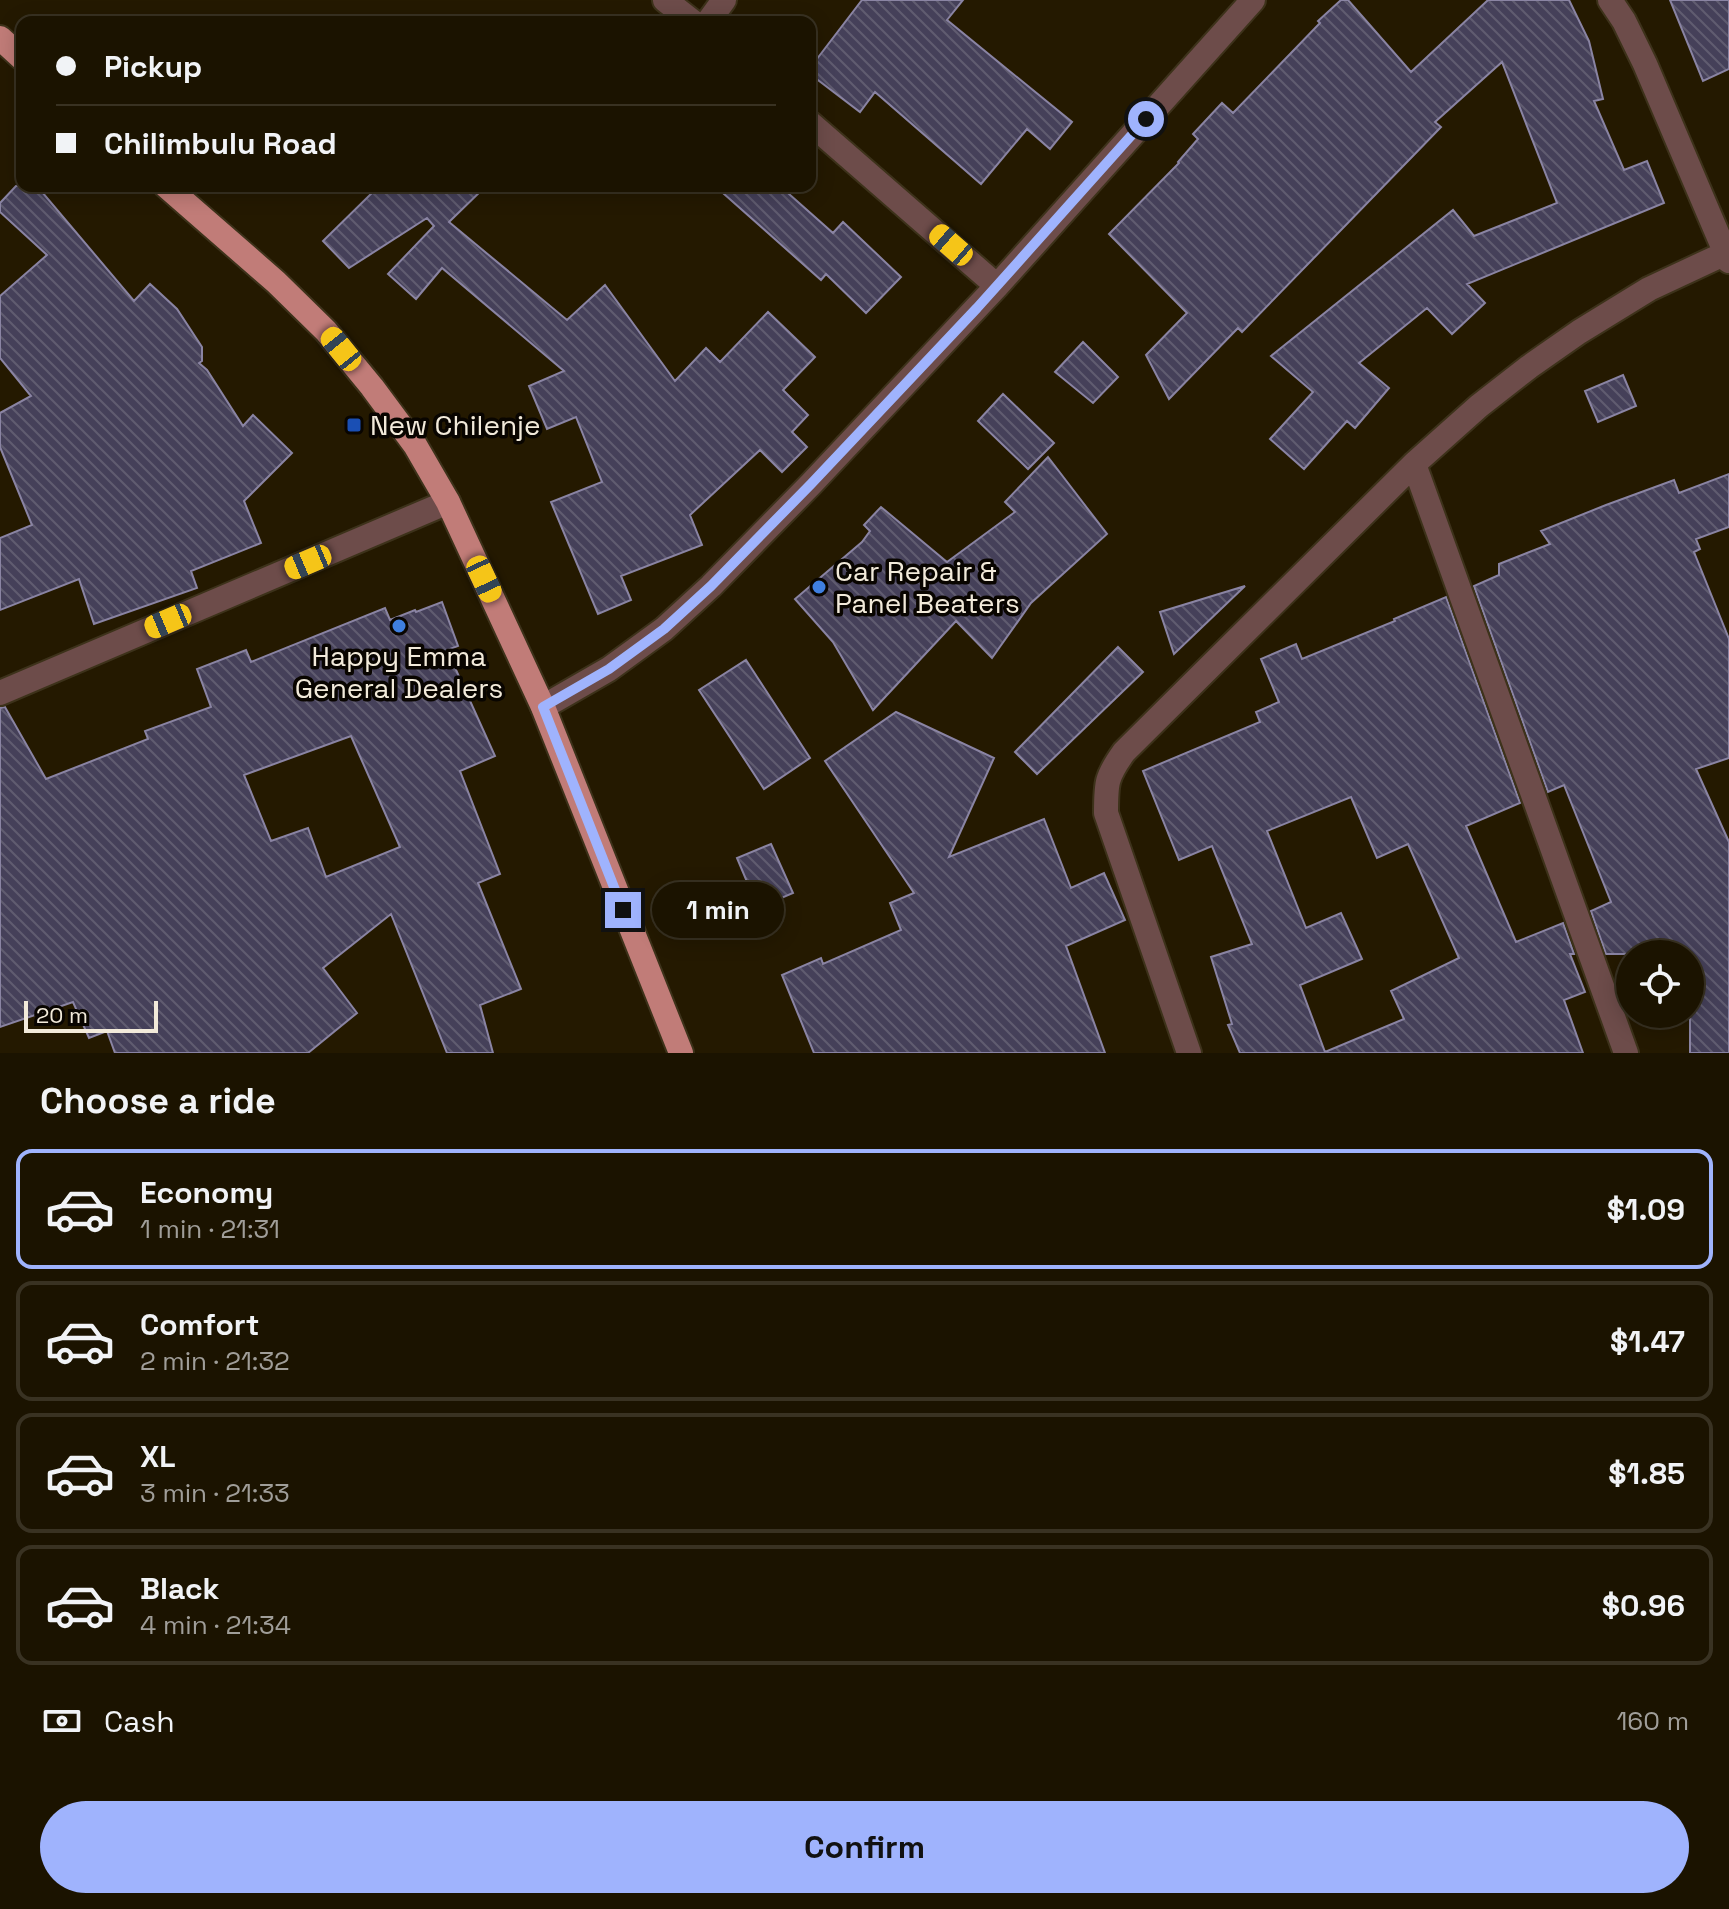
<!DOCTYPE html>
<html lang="en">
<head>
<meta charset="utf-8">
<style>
	:root { --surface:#1b1300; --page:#241c0a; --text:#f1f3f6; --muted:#a09e99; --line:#393222; --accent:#9fb3fd }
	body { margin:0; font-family:"Space Grotesk",sans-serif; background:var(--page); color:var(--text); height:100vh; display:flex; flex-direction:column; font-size:30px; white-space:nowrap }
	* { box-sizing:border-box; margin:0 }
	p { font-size:26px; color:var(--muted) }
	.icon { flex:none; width:44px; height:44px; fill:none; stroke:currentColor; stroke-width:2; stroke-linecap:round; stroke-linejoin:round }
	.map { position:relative; height:1053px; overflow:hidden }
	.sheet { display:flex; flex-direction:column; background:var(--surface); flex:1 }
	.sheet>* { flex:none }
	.top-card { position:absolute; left:16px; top:16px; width:800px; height:176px; border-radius:16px; box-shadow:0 4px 20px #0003,0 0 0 2px var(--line); display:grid; align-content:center; height:176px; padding:0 40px; background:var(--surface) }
	.tools { position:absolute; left:1616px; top:940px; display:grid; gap:16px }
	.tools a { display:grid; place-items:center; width:88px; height:88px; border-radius:50%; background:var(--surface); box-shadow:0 4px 20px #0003,0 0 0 2px var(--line); font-size:40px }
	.scale { position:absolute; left:24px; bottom:20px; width:134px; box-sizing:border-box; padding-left:8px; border:4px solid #f2eada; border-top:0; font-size:22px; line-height:28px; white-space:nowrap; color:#f2eada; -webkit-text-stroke:6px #090500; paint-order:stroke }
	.end { position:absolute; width:36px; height:36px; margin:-18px; border:10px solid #9fb3fd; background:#111; box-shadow:0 0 0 4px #111 }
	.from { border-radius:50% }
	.bubble { position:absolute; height:56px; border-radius:28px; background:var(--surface); box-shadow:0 4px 20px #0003,0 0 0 2px var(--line); font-size:26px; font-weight:600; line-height:56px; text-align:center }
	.car { position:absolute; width:24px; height:48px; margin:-24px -12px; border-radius:10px; box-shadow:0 0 6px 2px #0007; background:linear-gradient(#f5c518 24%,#345 0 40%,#f5c518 0 76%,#345 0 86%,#f5c518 0) }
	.top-card b { display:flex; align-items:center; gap:28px; height:76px; font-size:30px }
	.top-card b+b { border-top:2px solid var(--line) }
	.top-card i { width:20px; height:20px; background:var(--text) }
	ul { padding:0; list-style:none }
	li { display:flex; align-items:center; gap:24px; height:120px; margin:0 16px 12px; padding:0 24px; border:4px solid var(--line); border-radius:16px }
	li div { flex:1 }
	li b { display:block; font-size:30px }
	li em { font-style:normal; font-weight:600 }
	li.current { border-color:var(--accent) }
	li>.icon { width:72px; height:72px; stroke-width:1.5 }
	h2 { padding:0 40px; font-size:36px; line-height:96px }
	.pay { display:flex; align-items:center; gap:20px; height:88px; padding:0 40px; font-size:30px }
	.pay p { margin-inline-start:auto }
	.primary-button { display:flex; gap:16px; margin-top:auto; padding:16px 40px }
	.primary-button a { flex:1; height:92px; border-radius:48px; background:var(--accent); color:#111; font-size:32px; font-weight:600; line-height:92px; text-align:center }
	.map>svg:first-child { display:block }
</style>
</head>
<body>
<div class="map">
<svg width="1729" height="1053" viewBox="0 0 1729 1053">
	<defs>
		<pattern id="building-back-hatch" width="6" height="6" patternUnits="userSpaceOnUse" patternTransform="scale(2)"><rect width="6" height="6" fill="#454059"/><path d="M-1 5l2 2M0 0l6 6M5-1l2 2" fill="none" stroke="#605c70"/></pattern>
	</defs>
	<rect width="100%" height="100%" fill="#241900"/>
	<path fill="url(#building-back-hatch)" stroke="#8a84a3" stroke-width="2" fill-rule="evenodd" d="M 862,0 L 963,0 L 947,20 L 1072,122 L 1050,149 L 1027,129 L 981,184 L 875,92 L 860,112 L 810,74 L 810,68 Z
		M 1341,0 L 1348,0 L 1411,72 L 1488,0 L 1569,0 L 1589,41 L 1603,99 L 1594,101 L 1624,170 L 1647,161 L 1664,203 L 1467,284 L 1485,303 L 1452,334 L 1427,308 L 1359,363 L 1389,388 L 1355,428 L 1347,421 L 1304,469 L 1270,439 L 1313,392 L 1271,356 L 1453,210 L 1474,236 L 1557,203 L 1502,62 L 1435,122 L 1441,127 L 1242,332 L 1238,328 L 1169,399 L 1146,355 L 1187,313 L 1109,234 L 1179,163 L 1178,162 L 1198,139 L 1193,134 L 1222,103 L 1233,113 L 1320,23 L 1318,21 Z
		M 1670,0 L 1729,0 L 1729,69 L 1703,81 Z
		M 16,186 L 37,186 L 134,301 L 150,284 L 177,309 L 202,347 L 202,361 L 199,363 L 207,370 L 243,426 L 253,415 L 292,453 L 244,501 L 261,543 L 191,571 L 197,588 L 94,624 L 79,579 L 0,610 L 0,538 L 32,525 L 0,447 L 0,413 L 31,396 L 0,358 L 0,296 L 47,255 L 0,212 L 0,203 Z
		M 379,186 L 486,186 L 449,222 L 567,320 L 605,285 L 675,381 L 706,348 L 720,362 L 768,312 L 815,357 L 783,390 L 808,415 L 792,432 L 807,447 L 782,472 L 760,450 L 690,515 L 702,545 L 621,576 L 631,600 L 598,614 L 551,502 L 602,482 L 576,417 L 547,429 L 529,386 L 564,371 L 442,268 L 416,299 L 388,274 L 434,226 L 427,218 L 349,268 L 323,241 Z
		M 715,186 L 780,186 L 833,233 L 843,222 L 901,277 L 866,313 L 826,274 L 821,280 Z
		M 1083,342 L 1118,377 L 1093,403 L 1055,372 Z
		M 1623,375 L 1636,406 L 1598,422 L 1585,391 Z
		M 1003,394 L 1054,443 L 1028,469 L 978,421 Z
		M 1048,457 L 1107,534 L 1031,603 L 992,658 L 956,621 L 873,710 L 833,642 L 795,599 L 862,542 L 870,531 L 864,525 L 881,507 L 947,562 L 1015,512 L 1005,502 Z
		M 1729,474 L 1729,527 L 1696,539 L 1700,549 L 1694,552 L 1729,639 L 1729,758 L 1696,769 L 1729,842 L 1729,1053 L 1690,1053 L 1690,954 L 1606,954 L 1591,911 L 1611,902 L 1564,785 L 1548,792 L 1474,586 L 1499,575 L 1499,564 L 1550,544 L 1541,531 L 1606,505 L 1674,480 L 1679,493 Z
		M 1245,586 L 1174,654 L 1160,612 Z
		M 1446,597 L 1520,803 L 1466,826 L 1516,942 L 1563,923 L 1574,954 L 1570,954 L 1585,992 L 1564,1000 L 1583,1053 L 1240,1053 L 1228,1025 L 1232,1024 L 1211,957 L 1252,944 L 1212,846 L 1179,860 L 1143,771 L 1260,722 L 1256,712 L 1279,702 L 1261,659 L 1296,644 L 1302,659 L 1395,621 L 1394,619 ZM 1351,797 L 1377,858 L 1408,844 L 1459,958 L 1391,991 L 1404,1019 L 1325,1052 L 1300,985 L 1362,959 L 1341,913 L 1306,928 L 1267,831 Z
		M 442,602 L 458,646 L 447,650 L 495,756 L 460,771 L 500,874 L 478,883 L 521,989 L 480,1005 L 493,1053 L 447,1053 L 391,914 L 323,968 L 357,1013 L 308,1053 L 115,1053 L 107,1031 L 89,1038 L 73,1002 L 0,1027 L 0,708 L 5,707 L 46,779 L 148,739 L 145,731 L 211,707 L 197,669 L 246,650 L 251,662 L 385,608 L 390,620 L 415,610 L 416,612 ZM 351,736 L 400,847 L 326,877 L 308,828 L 271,841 L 244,775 Z
		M 1118,647 L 1143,672 L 1037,774 L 1015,752 Z
		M 746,660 L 810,758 L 764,789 L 699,690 Z
		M 896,712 L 994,758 L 949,857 L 1044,819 L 1071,888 L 1104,873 L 1125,920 L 1066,946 L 1105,1053 L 814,1053 L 782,975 L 821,958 L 823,964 L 901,930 L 890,903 L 914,893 L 825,761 Z
		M 771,844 L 793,893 L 758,908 L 737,858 Z"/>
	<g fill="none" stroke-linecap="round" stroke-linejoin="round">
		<defs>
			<path id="minor" d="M 665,0 L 693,22
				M 1610,0 L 1624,21 L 1645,64 L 1729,261
				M 708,22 L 724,0
				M 810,123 L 997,286
				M 1414,464 L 1626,1053
				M 0,693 L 448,502
				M 543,707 L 609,669 L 664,629 L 711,586 L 811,484 L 997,286 L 1253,0
				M 1189,1053 L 1106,813 C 1106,783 1106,777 1124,752 L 1414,464 L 1479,406 L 1529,367 L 1579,332 L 1649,289 L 1726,253"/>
			<path id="major" d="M 0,38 L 22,58
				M 166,186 L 276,282 L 326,331 L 372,387 L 415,445 L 448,502 L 543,707 L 681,1053"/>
		</defs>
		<use href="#minor" stroke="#3d321a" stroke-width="28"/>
		<use href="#major" stroke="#3d321a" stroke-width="28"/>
		<use href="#minor" stroke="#6d4c4a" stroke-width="24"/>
		<use href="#major" stroke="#c17c78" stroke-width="24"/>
	</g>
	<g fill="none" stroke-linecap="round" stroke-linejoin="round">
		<path stroke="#9fb3fd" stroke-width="10" d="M 623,910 L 543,707 L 609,669 L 664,629 L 711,586 L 811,484 L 977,308 L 1146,119"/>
	</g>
	<rect fill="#1a4fb4" stroke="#090500" stroke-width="3" x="346" y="417" width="16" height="16" rx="4"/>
	<g fill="#3f7fe0" stroke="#090500" stroke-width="3">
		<circle cx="819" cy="587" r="8"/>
		<circle cx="399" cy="626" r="8"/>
	</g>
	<g text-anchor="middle" stroke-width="7" stroke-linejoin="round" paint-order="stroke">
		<g font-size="28" fill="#f2eada" stroke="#090500" text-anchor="start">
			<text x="370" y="435">New Chilenje</text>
			<text x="835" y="581">Car Repair &amp;<tspan x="835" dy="32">Panel Beaters</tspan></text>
			<text x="399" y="666" text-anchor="middle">Happy Emma<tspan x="399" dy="32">General Dealers</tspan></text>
		</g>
	</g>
</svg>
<div class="tools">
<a><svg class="icon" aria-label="locate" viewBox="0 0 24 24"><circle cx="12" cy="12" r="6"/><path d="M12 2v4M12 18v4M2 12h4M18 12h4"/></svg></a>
</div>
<div class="scale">20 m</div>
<i class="end from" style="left:1146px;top:119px"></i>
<i class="end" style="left:623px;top:910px"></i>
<div class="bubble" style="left:652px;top:882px;width:132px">1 min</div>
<i class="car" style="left:951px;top:245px;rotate:311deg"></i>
<i class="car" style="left:341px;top:349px;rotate:321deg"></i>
<i class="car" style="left:308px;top:562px;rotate:247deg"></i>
<i class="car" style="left:484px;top:579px;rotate:155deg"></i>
<i class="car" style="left:168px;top:621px;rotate:247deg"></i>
<div class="top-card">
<b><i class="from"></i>Pickup</b>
<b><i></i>Chilimbulu Road</b>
</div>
</div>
<section class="sheet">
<h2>Choose a ride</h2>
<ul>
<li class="current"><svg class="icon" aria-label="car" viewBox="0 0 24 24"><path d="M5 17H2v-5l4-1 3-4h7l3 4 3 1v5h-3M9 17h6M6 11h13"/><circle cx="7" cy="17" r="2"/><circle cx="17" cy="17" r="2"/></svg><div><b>Economy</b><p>1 min · 21:31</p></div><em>$1.09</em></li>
<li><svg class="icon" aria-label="car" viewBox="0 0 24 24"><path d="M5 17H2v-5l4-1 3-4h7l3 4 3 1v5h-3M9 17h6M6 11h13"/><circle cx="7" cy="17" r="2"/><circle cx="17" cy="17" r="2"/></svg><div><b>Comfort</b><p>2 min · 21:32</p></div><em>$1.47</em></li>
<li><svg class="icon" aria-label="car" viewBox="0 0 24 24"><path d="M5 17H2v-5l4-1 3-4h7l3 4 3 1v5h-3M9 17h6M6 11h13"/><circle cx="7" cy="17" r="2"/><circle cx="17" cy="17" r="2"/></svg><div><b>XL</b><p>3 min · 21:33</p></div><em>$1.85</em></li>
<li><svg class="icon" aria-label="car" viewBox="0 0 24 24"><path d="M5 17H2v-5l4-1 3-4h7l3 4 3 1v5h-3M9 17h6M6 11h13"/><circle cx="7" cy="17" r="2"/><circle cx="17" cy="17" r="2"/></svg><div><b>Black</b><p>4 min · 21:34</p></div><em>$0.96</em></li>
</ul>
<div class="pay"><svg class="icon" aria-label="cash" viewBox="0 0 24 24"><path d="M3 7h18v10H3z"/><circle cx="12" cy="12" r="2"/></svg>Cash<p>160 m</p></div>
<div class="primary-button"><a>Confirm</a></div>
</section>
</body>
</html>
